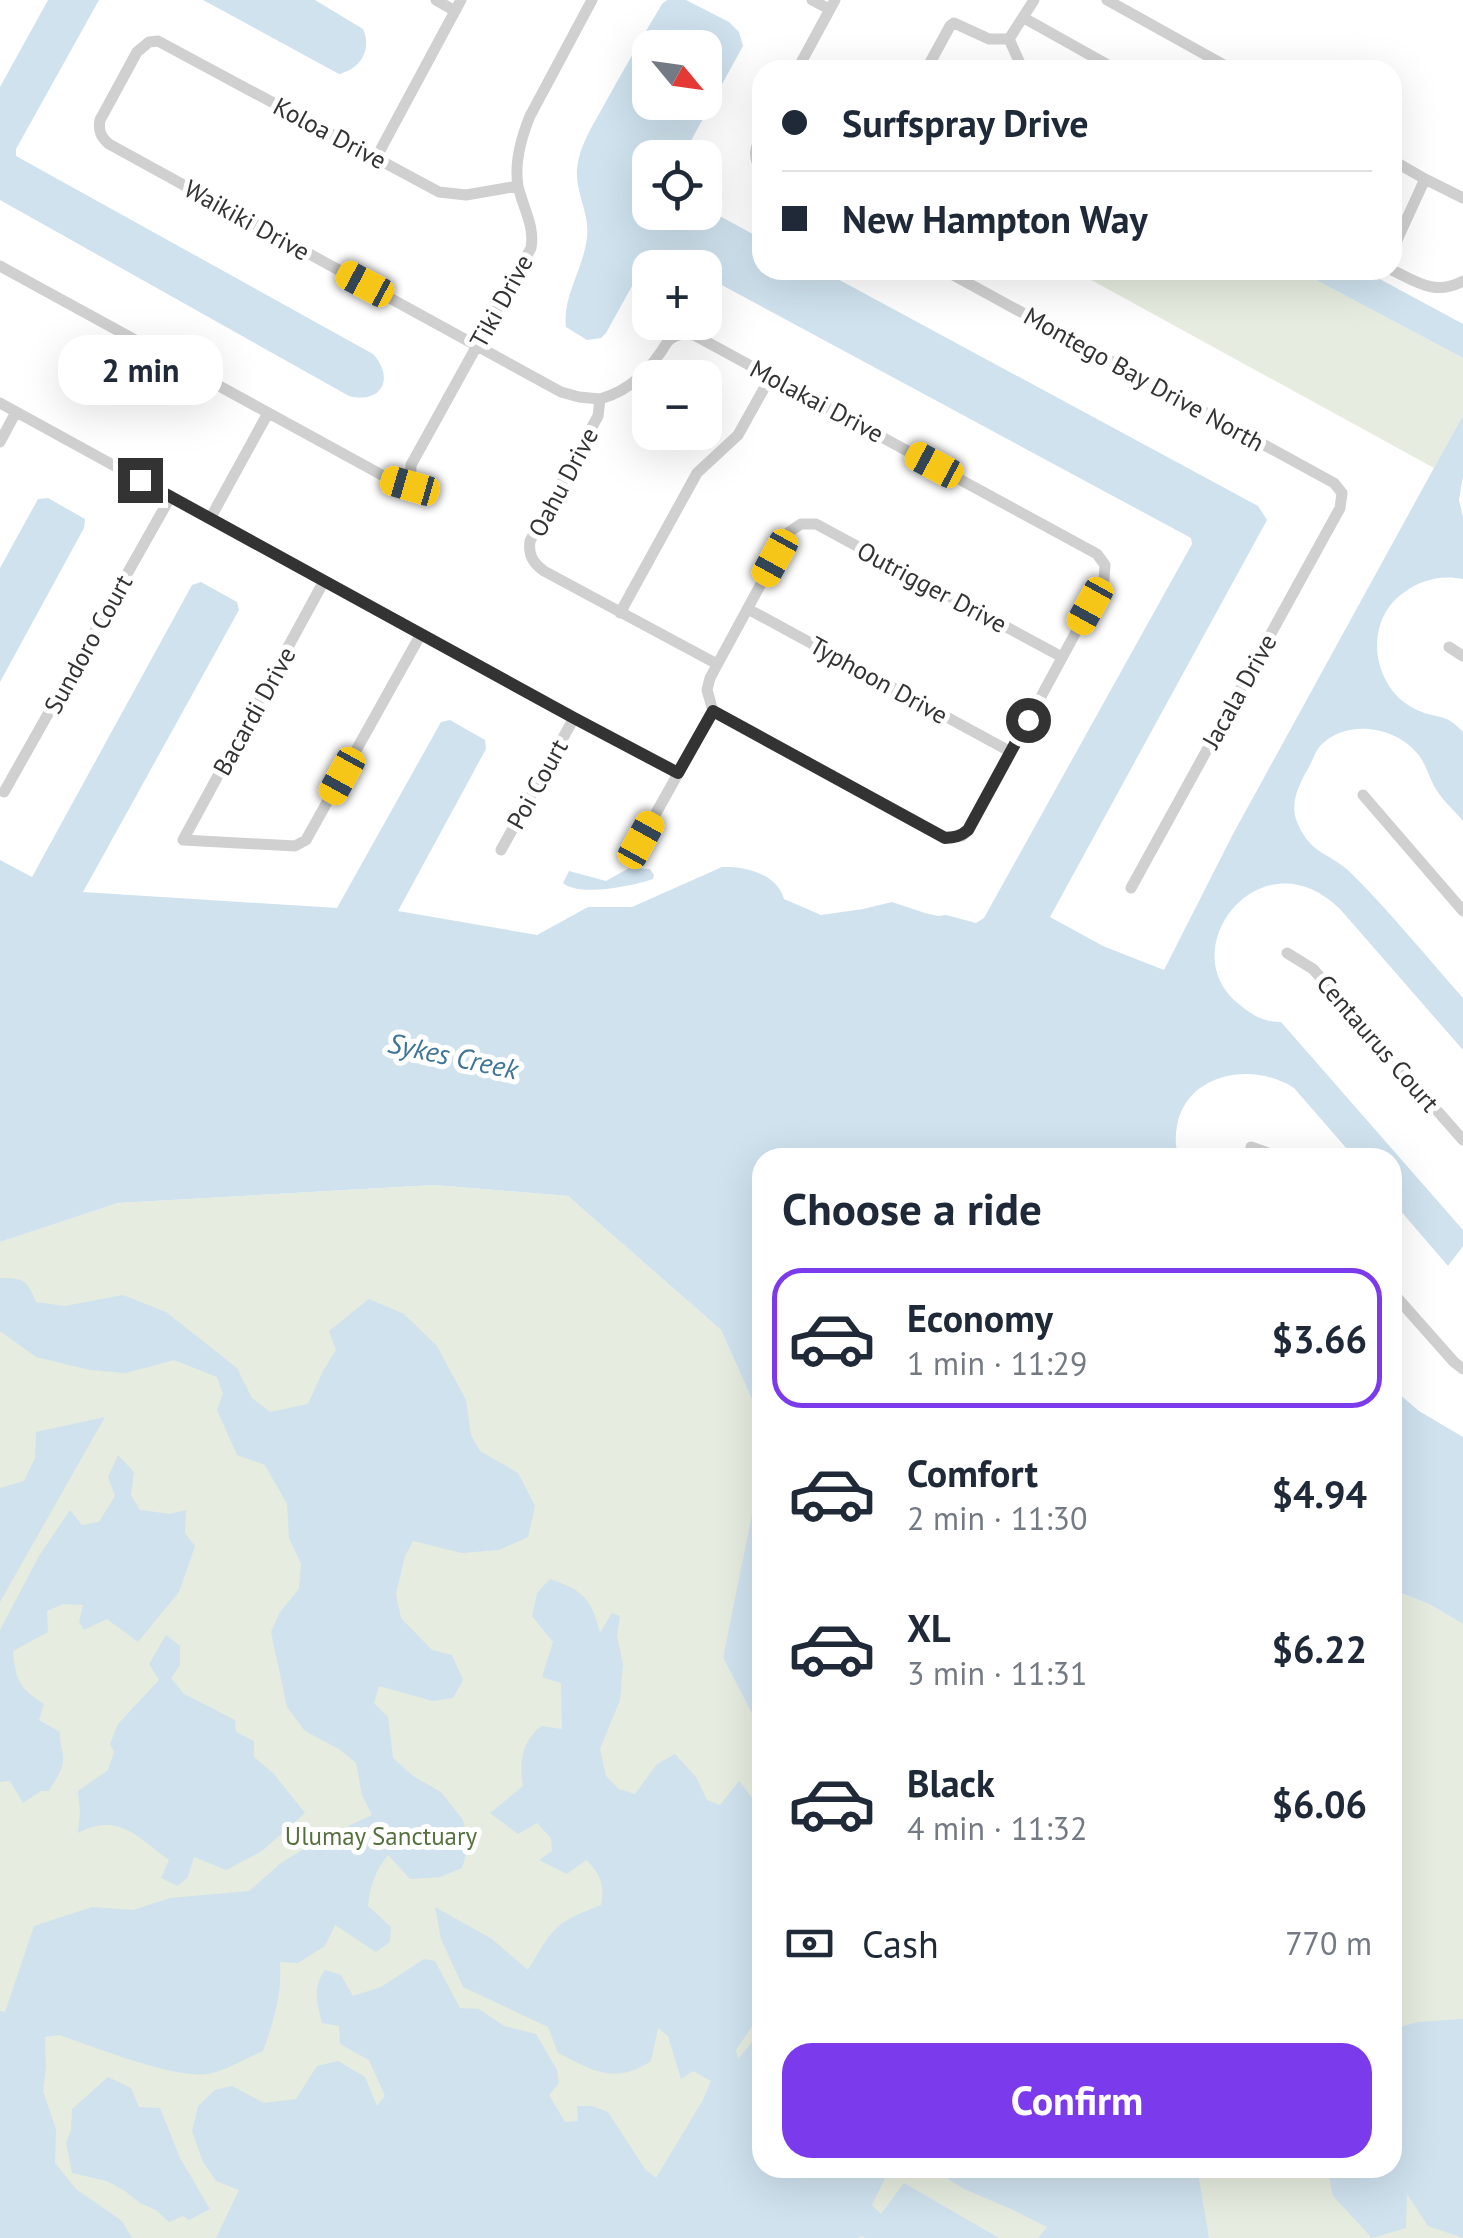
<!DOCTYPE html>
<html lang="en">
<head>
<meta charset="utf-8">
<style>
	:root { --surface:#fff; --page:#f6f6f7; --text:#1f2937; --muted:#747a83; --line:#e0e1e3; --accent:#7c3aed }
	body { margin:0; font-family:"PT Sans",sans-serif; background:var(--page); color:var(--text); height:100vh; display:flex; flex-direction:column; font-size:38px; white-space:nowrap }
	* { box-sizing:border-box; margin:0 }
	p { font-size:32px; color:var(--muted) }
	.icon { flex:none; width:55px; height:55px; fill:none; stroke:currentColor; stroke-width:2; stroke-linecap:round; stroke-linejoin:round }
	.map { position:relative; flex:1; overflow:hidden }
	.side { position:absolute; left:752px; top:1148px; width:650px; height:1030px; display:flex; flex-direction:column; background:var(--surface); border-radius:30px; box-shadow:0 10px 40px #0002 }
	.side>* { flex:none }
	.top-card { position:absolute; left:752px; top:60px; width:650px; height:220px; border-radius:30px; box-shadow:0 10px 40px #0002; display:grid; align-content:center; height:220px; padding:0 30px; background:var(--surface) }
	.needle { width:65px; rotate:119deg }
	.tools { position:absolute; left:632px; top:30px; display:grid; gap:20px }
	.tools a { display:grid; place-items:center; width:90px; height:90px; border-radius:20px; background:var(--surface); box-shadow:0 10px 40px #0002; font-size:50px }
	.end { position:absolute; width:45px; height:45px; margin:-22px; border:12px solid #333; background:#fff; box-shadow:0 0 0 5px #fff }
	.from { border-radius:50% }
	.bubble { position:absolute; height:70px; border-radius:30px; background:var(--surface); box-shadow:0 10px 40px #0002; font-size:32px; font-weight:700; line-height:70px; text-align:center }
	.car { position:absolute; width:30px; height:60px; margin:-30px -15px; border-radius:12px; box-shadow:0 0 8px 2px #0007; background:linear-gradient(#f5c518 24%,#345 0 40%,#f5c518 0 76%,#345 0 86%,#f5c518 0) }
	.top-card b { display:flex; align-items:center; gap:35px; height:95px; font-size:38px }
	.top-card b+b { border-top:2px solid var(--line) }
	.top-card i { width:25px; height:25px; background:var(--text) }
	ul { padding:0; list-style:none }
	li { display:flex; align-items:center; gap:30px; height:140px; margin:0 20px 15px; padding:0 10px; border:5px solid transparent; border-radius:30px }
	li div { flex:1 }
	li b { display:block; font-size:38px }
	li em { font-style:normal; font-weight:700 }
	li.current { border-color:var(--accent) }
	li>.icon { width:90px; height:90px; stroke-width:1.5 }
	h2 { padding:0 30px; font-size:45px; line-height:120px }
	.pay { display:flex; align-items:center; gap:25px; height:110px; padding:0 30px; font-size:38px }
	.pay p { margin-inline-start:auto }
	.cta { display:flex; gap:20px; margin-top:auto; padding:20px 30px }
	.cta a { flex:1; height:115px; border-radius:30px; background:var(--accent); color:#fff; font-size:40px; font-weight:700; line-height:115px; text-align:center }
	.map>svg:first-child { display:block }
</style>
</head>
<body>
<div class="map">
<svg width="1463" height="2238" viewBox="0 0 1463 2238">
	<rect width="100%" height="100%" fill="#fff"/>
	<path fill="#e6ecdf" d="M 1073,270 L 1297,270 L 1463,358 L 1463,415 L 1434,468 Z
		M 435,1185 L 568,1196 L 721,1330 L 762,1422 L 762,1484 L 723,1658 L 762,1733 L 762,2168 L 1392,2168 L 1393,1590 L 1429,1604 L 1463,1624 L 1463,2238 L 0,2238 L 0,1242 L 118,1203 Z"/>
	<path fill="#cfe2ee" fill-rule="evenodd" d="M 48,0 L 99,0 L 16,149 L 16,156 L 373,354 C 395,378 382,404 349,396 L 0,200 L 0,87 Z
		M 203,0 L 315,0 L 363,29 C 372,49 361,69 339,74 Z
		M 667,0 L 686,0 L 729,22 L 739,32 L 743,46 L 682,157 L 650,158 L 650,212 L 705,212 L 705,208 L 762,239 L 762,270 L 821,270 L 1258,506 L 1267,520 L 1050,917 L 1103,946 L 1164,970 L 1233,834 L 1463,415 L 1463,476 L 1459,500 L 1463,517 L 1463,579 C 1440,574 1416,581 1398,597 C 1363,628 1374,689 1415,709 C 1436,720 1444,711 1463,732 L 1463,821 C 1454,810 1441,799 1434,786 C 1428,774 1425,762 1416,752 C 1394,726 1346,719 1321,745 C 1316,750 1313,759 1310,765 C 1300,783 1289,802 1297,822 C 1311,856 1330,852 1351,873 C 1390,912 1426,956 1463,998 L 1463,1050 L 1340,909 C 1261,831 1169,951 1240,1005 C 1253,1016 1264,1022 1281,1022 L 1463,1230 L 1463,1246 L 1448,1266 L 1393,1202 L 1392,1158 L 1354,1157 L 1294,1088 C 1253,1061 1186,1073 1177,1126 C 1175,1137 1175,1147 1179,1157 L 762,1158 L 762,1422 L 721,1330 L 568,1196 L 434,1185 L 118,1203 L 0,1242 L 0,860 L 32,877 L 192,585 L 201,582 L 237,602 L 239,610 L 83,892 L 337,908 L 441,722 L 450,720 L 485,740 L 486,749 L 398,911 L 537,935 L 588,907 L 632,907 L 722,867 C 746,866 777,874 784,899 L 821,915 L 863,909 L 892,902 L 925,913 L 938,916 L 946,915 L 976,923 L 984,918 L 1192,544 L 1191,538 L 705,276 L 705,268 L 690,267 L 658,250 L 652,250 L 606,333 L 601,338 L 587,340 L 566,327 C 562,297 584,268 587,237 C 590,214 575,192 577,169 C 579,146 593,125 604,105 C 623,71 642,37 662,4 ZM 650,48 L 705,48 L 705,102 L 650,102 Z
		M 1297,270 L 1363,270 L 1463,324 L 1463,358 Z
		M 48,498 L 85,519 L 84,528 L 0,682 L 0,568 L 38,499 Z
		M 629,868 L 650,869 L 654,875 L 653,879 C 633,886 579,897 563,883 L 569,871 L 606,881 Z
		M 0,1278 C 24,1278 27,1280 36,1302 L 65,1306 L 123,1295 L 166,1312 L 237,1368 L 252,1398 L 270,1412 L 308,1404 L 323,1371 L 336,1350 L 329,1331 L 369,1299 L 404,1314 L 437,1346 L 466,1400 L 471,1435 L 480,1451 L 518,1473 L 535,1506 L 528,1537 L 499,1550 L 462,1553 L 413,1541 L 405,1556 L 396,1594 L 401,1618 L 432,1650 L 452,1655 L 463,1680 L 453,1698 L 433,1701 L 379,1686 L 374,1703 L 388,1717 L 393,1758 L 413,1776 L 441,1792 L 463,1820 L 469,1844 L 462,1868 L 440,1877 L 410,1879 L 388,1855 C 375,1871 370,1886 368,1906 L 391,1927 L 390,1942 L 376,1952 L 335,1925 L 325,1946 L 298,1963 L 280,1962 C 282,1995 274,2021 263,2051 C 246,2058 229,2069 212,2073 C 181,2082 92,2046 59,2035 L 45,2037 L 46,2067 L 43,2091 L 56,2129 L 55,2163 L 76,2189 L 122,2221 L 132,2238 L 0,2238 L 0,2011 L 5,2012 L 34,1926 L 92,1907 L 133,1910 L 170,1898 L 249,1891 L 281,1863 L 318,1840 L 372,1815 L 362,1795 L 356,1763 L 339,1749 L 305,1731 L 287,1707 L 271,1632 L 280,1612 L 299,1589 L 301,1564 L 289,1538 L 287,1504 L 265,1465 L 237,1455 L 217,1410 L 223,1394 L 217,1377 L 174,1360 L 126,1373 L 90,1370 L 36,1357 L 0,1331 Z
		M 1392,1388 L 1419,1411 L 1463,1437 L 1463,1624 L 1429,1604 L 1393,1590 Z
		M 105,1417 L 0,1602 L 0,1488 L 24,1481 L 35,1458 L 36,1432 Z
		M 118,1455 L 134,1472 L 131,1495 L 140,1510 L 170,1514 L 186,1510 L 185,1533 L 195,1546 L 179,1592 L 138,1642 L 107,1619 L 84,1630 L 79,1622 L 83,1605 L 63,1604 L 47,1611 L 48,1632 L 13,1651 C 16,1680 18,1687 44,1704 L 39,1720 L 60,1732 C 59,1743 63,1748 63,1758 C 64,1769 54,1782 49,1791 L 41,1791 L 23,1803 L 10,1781 L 0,1782 L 0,1630 L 39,1556 L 70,1510 L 82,1525 L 99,1522 L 115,1496 L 108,1477 Z
		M 762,1477 L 762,1733 L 723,1658 L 752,1515 Z
		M 550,1579 C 584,1591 591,1598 600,1633 L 612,1613 L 620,1616 L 617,1636 L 623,1664 L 620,1700 L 600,1749 L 606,1776 L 619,1789 L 635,1794 L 657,1764 L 675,1754 L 696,1777 L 707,1800 L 720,1805 L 739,1781 L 762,1811 L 762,2002 L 755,2022 L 736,2050 L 738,2059 L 762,2030 L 762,2168 L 890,2168 L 872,2205 L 881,2214 L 904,2183 L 999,2238 L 865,2238 L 862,2236 L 857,2238 L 216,2238 L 239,2190 L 216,2181 L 203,2162 L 192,2131 L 198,2106 L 215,2090 L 232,2086 L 264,2103 L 296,2099 L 317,2066 L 338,2061 L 365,2077 L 377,2106 L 385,2096 L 369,2060 L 340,2044 L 339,2026 L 322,2023 C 317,2002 312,1988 325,1970 L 341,1975 L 353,1996 L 381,1987 L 424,1959 L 435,1961 L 460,2008 L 479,2009 L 504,2026 L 536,2034 L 557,2070 L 559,2083 L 549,2095 L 565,2122 L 578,2121 L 577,2106 L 592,2106 L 608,2112 L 645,2169 L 656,2178 L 703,2100 L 711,2081 L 693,2071 L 681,2079 L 668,2036 L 658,2028 L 651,2061 C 614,2085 594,2071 558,2053 L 548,2027 L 463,1987 L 441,1939 L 435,1907 L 492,1939 L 528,1970 C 554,1927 554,1923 601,1905 C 605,1885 600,1873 586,1860 L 567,1874 L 539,1860 L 552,1851 L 551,1838 L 537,1823 L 518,1834 L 490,1813 L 523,1786 C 519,1761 522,1742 541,1726 L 562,1729 L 561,1683 L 542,1677 L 553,1642 L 532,1616 L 537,1593 Z
		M 166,1635 L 180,1646 L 180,1665 L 171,1678 L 184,1694 L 235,1720 L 236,1732 L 254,1741 L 254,1757 L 273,1773 L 305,1813 L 262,1851 L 226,1870 L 194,1857 L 188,1877 L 178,1886 L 161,1878 L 169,1860 C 137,1837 119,1812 78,1833 L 80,1812 L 78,1791 L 108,1770 L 114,1752 L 110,1744 L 118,1724 L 159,1680 L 149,1664 Z
		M 1463,2019 L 1463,2238 L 1428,2226 L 1407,2194 L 1406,2228 L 1372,2238 L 1333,2196 L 1328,2172 L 1341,2168 L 1392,2168 L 1393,2154 L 1397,2153 L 1392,2143 L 1393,2029 L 1418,2022 Z
		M 108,2077 L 131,2088 L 139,2107 L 160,2108 L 180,2158 L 210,2209 L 189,2220 L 183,2216 L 169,2222 L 156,2210 L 140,2203 L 125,2191 L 107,2181 L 72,2173 L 66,2143 L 71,2130 L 72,2109 Z
		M 931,2168 L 1197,2168 L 1209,2238 L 1038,2238 L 1047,2227 L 1011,2209 L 964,2189 Z"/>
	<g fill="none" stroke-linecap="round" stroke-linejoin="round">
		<path stroke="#d0d0d0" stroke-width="11" d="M 436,0 L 455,11
			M 812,0 L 829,9
			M 1107,0 L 1233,70
			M 1024,18 L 1117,70
			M 1009,39 L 1034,0
			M 1009,39 L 1023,70
			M 797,70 L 835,0
			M 926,70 L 950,26 L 954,23 L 989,39 L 1009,39
			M 762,133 C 755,148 752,157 762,171
			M 376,158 L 461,0
			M 1392,160 L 1425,179 L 1392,251
			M 1425,179 L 1463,198
			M 518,186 L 466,195 L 439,192 L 158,41 L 149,42 L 137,52 L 100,120 C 98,131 101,137 109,144 L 561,392 L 579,397 L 600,399
			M 0,266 L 391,480 L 410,486 L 411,465 L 531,248 C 535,226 523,208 518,186 C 514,162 521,138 530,116 L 592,0
			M 944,270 L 1334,483 L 1342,493 L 1340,508 L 1131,888
			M 1392,270 C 1417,282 1435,296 1463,281
			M 0,403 L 574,718 L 678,773
			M 0,442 L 16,412
			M 211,517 L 268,413
			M 324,581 L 183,840 L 295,846 L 306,840 L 421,634
			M 748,609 L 1011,752
			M 620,613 L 697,473 L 738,435 L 771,376
			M 1449,647 L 1463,656
			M 713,711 L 945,837 L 962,836 L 969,830 L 1104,580 L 1105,565 L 1097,554 L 694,335 C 684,333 675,334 668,341 C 651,369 632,390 600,399 L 598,416 L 530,541 C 528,555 533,563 544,571 L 717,664
			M 4,792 L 171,496
			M 1363,795 L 1463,911
			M 641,840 L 713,711 L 707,690 L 710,678 L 789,532 L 801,524 L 816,524 L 1062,657
			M 501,850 L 574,718
			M 1287,953 L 1313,969 L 1463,1140
			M 1251,1147 L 1268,1153 L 1273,1158
			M 1392,1292 L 1454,1362 L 1463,1369"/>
	</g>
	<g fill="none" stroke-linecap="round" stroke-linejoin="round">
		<path stroke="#333" stroke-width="12" d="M 140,480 L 574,718 L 678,773 L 713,711 L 945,838 C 955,838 961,836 968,830 L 1028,720"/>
	</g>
	<g text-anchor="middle" stroke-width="10" stroke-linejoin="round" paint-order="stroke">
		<g font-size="25" fill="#333" stroke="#fff">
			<text transform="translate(330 133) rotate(28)" y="9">Koloa Drive</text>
			<text transform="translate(247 220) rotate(29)" y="9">Waikiki Drive</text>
			<text transform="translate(501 301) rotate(-61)" y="9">Tiki Drive</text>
			<text transform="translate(1144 379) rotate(29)" y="9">Montego Bay Drive North</text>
			<text transform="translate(817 401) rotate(28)" y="9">Molakai Drive</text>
			<text transform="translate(563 482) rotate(-62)" y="9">Oahu Drive</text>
			<text transform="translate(932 587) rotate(28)" y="9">Outrigger Drive</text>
			<text transform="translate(88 644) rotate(-61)" y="9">Sundoro Court</text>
			<text transform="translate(879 680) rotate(29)" y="9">Typhoon Drive</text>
			<text transform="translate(1239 691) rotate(-61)" y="9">Jacala Drive</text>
			<text transform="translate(254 711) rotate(-61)" y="9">Bacardi Drive</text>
			<text transform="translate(537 784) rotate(-61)" y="9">Poi Court</text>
			<text transform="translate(1378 1043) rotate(49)" y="9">Centaurus Court</text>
		</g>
		<g font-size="25" fill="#56703f" stroke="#fff">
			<text x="381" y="1845">Ulumay Sanctuary</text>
		</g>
		<g font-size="28" font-style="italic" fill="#3f7597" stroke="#fff">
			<text transform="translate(453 1056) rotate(12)" y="10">Sykes Creek</text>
		</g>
	</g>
</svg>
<div class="tools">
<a><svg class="needle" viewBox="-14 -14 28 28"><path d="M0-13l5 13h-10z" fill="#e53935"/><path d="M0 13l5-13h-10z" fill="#747a83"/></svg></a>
<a><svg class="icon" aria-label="locate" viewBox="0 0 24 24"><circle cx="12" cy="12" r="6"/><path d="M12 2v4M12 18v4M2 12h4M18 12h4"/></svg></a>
<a>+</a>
<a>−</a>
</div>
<i class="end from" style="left:1028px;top:720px"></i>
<i class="end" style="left:140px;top:480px"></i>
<div class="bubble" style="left:58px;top:335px;width:165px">2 min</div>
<i class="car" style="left:365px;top:284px;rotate:298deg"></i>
<i class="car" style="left:934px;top:465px;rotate:298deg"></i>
<i class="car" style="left:410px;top:486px;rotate:286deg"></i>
<i class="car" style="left:775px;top:558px;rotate:209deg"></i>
<i class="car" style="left:1090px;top:606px;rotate:209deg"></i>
<i class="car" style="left:342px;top:776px;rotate:209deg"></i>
<i class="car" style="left:641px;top:840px;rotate:29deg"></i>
<div class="top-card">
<b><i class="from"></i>Surfspray Drive</b>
<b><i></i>New Hampton Way</b>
</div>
<section class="side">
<h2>Choose a ride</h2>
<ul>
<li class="current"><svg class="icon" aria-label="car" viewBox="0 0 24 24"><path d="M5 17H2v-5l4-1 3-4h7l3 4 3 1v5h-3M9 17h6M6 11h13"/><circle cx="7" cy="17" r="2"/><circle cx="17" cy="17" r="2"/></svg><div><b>Economy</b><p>1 min · 11:29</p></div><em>$3.66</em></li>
<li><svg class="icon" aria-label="car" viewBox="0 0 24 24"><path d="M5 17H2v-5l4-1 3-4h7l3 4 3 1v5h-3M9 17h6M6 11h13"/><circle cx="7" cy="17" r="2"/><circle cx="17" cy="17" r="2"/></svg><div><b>Comfort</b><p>2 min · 11:30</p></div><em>$4.94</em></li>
<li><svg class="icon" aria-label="car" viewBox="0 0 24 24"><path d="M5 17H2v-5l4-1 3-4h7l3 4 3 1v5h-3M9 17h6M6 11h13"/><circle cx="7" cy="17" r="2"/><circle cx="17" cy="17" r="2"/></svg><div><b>XL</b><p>3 min · 11:31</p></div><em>$6.22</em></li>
<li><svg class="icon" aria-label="car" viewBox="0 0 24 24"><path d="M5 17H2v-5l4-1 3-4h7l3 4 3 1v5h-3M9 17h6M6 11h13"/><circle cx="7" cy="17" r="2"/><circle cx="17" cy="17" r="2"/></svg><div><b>Black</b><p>4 min · 11:32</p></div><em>$6.06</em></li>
</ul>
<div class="pay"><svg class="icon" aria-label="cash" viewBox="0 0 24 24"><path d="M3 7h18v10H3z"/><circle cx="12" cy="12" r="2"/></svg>Cash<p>770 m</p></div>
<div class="cta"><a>Confirm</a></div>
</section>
</div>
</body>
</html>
